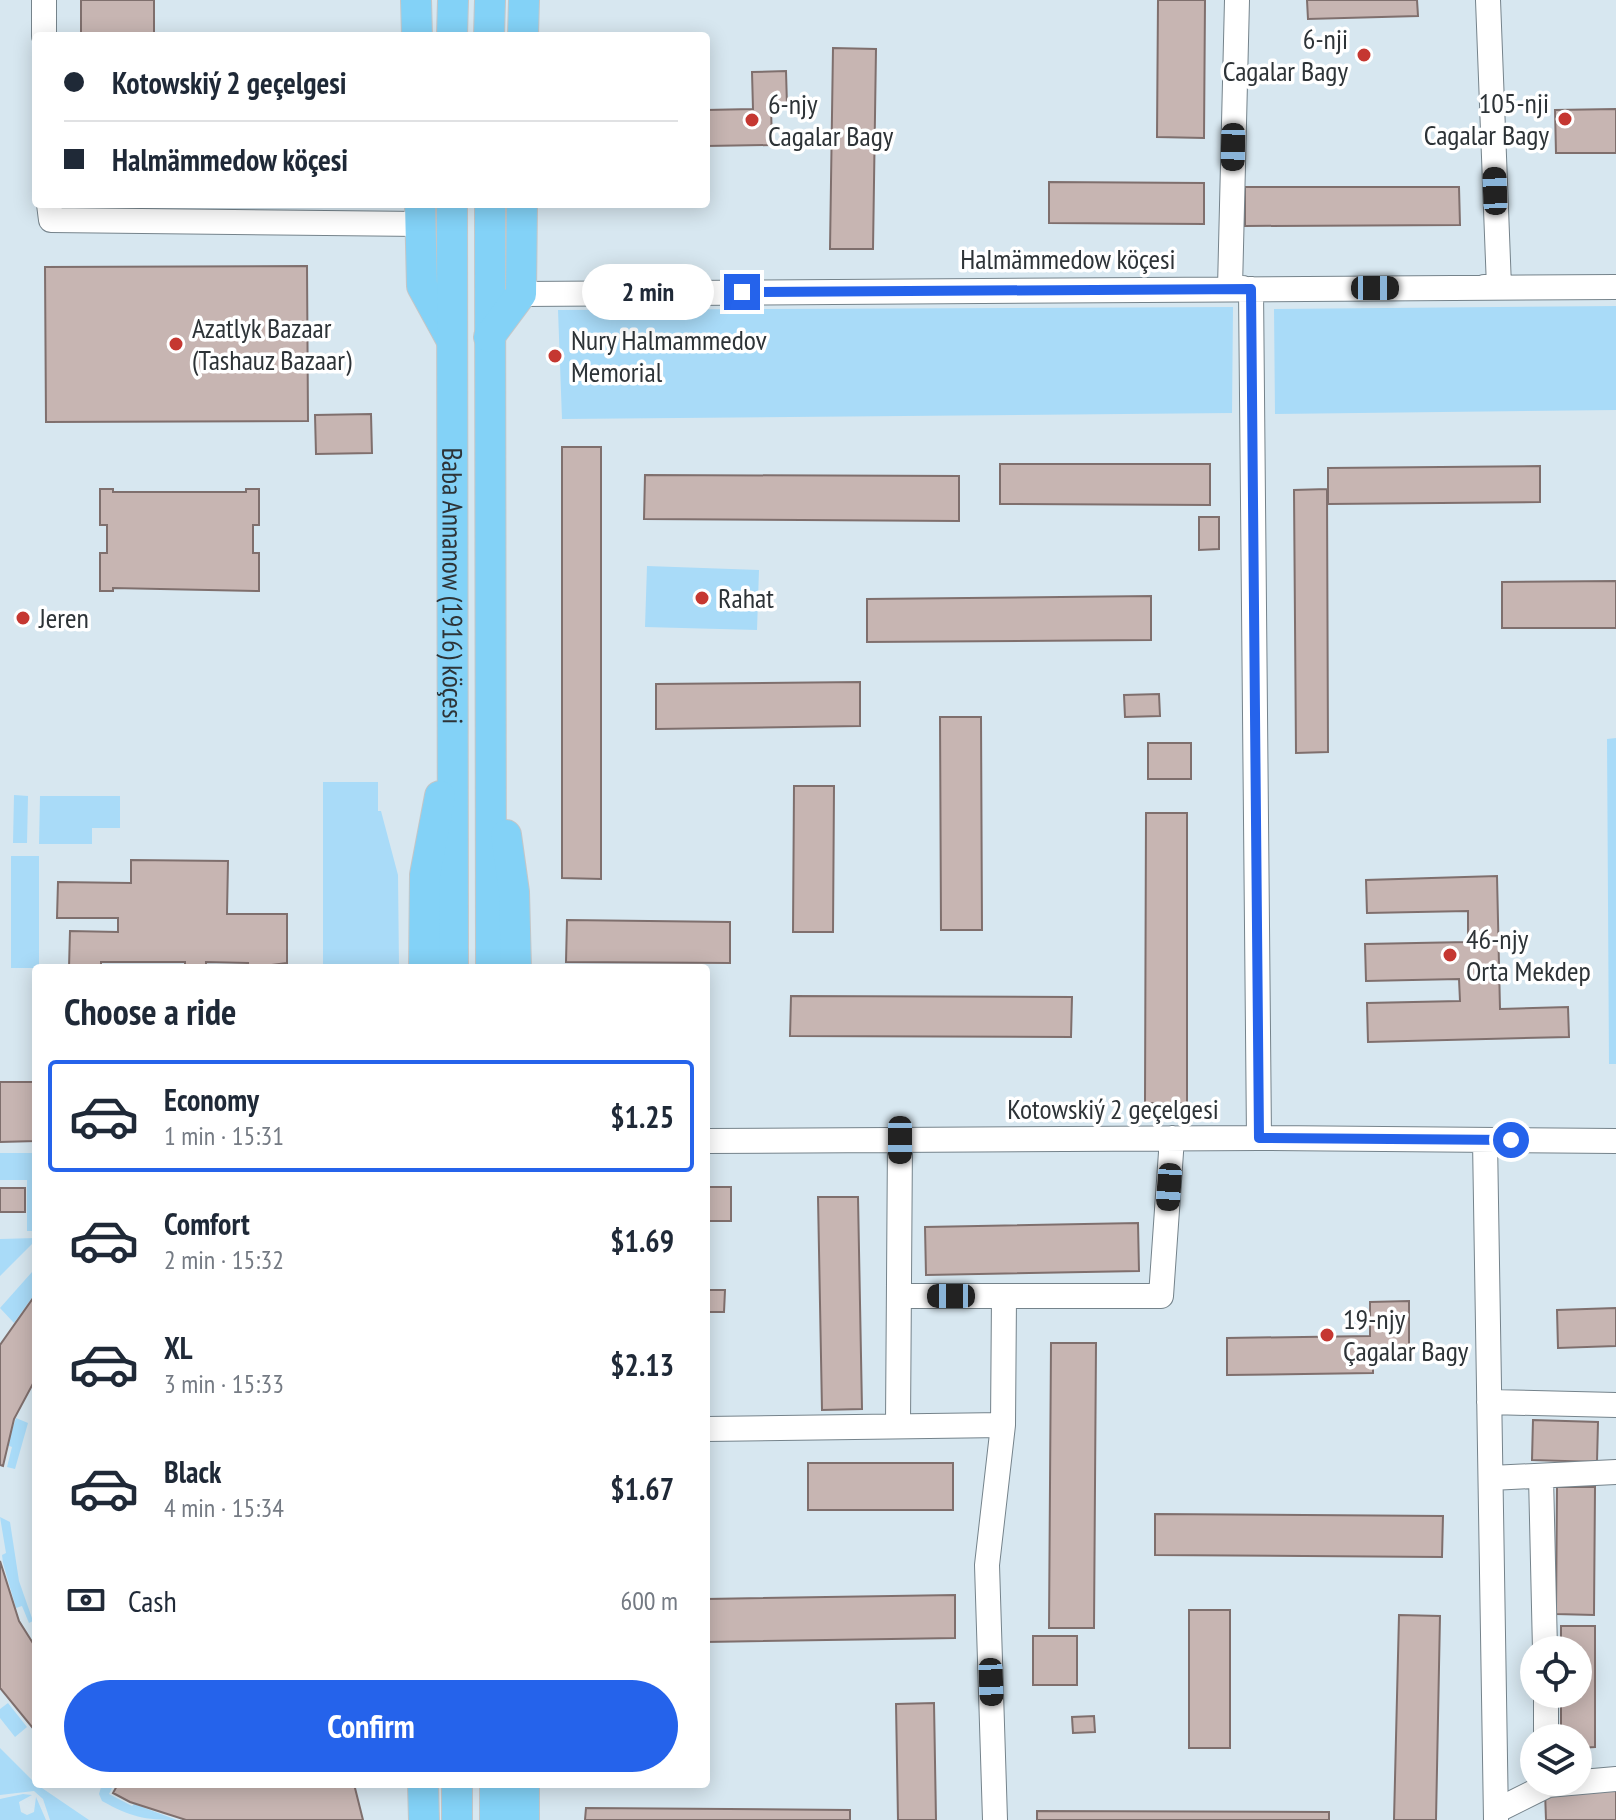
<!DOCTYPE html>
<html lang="en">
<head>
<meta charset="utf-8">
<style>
	:root { --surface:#fff; --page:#f6f6f7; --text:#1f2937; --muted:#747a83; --line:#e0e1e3; --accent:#2563eb }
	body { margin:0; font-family:"PT Sans Narrow",sans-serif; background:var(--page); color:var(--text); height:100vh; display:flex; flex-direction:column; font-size:30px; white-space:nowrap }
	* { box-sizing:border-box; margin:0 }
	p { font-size:26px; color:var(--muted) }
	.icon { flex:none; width:44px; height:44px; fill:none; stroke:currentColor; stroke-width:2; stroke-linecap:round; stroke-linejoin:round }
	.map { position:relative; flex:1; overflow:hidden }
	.drawer { position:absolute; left:32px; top:964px; width:678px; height:824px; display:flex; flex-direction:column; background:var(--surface); border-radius:8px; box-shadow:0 4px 20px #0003 }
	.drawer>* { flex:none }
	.guide { position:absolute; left:32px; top:32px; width:678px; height:176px; border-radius:8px; box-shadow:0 4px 20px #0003; display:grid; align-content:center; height:176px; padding:0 32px; background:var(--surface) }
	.tools { position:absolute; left:1520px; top:1636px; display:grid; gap:16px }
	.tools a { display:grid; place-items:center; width:72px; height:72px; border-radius:50%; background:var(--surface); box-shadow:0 4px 20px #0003; font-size:40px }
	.end { position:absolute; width:36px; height:36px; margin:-18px; border:10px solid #2563eb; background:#fff; box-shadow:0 0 0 4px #fff }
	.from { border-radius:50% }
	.bubble { position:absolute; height:56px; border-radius:28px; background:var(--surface); box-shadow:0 4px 20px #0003; font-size:26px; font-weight:700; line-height:56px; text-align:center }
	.car { position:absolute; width:24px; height:48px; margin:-24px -12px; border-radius:10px; box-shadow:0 0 6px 2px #0007; background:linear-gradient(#222 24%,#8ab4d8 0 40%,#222 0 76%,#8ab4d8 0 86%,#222 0) }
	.guide b { display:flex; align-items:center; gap:28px; height:76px; font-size:30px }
	.guide b+b { border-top:2px solid var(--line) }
	.guide i { width:20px; height:20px; background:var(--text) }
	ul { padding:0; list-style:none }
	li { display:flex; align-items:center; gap:24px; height:112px; margin:0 16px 12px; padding:0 16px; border:4px solid transparent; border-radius:8px }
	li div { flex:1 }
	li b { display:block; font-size:30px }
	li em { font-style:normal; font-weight:700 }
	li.current { border-color:var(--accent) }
	li>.icon { width:72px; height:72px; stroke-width:1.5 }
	h2 { padding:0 32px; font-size:36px; line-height:96px }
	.pay { display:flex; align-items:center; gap:20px; height:88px; padding:0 32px; font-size:30px }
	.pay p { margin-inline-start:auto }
	.action { display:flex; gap:16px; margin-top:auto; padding:16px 32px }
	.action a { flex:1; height:92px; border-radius:48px; background:var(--accent); color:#fff; font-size:32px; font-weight:700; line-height:92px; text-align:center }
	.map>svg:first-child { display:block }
</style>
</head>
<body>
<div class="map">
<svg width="1616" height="1820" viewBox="0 0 1616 1820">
	<rect width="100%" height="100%" fill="#d7e7f0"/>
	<path fill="#a9dbf8" d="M 1616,306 L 1616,410 L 1275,414 L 1274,309 Z
		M 1233,307 L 1232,413 L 562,419 L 558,310 Z
		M 647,566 L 759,570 L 757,630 L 645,627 Z
		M 1616,738 L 1616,1064 L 1609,1064 L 1607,739 Z
		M 323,782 L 378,782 L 378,811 L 381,811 L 398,875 L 399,968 L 323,968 Z
		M 14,795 L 28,796 L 27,843 L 13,843 Z
		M 40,796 L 120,796 L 120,828 L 92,828 L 92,844 L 39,844 Z
		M 11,856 L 39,856 L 39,968 L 11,968 Z
		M 0,1153 L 36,1153 L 36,1231 L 27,1231 L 27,1180 L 0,1180 Z
		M 36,1238 L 36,1240 L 0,1276 L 0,1239 Z
		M 32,1272 L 36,1276 L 36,1292 L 14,1323 L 0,1308 Z
		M 16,1418 L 28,1423 L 15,1469 L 7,1467 L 12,1447 L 7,1445 Z
		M 0,1517 L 10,1522 L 19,1581 L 33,1621 L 29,1623 L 22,1606 L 16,1608 L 3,1563 L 2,1555 L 6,1553 Z
		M 8,1703 L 27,1727 L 15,1737 L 0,1718 L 0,1709 Z
		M 0,1748 L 36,1784 L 89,1820 L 50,1820 L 43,1799 L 34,1791 L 0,1795 Z
		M 102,1784 L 114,1784 L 109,1794 L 132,1806 L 134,1804 L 177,1820 C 144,1820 131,1817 102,1801 L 99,1794 Z
		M 23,1794 L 32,1795 L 19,1802 L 21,1812 L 27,1815 L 34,1812 L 36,1797 L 46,1820 L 0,1820 L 0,1799 Z"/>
	<path fill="#c7b5b2" stroke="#7f6f6d" stroke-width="2" d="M 81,0 L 154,0 L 154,36 L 81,36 Z
		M 1158,0 L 1205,0 L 1204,138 L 1157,137 Z
		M 1307,0 L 1417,0 L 1418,16 L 1308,19 Z
		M 833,48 L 876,49 L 873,249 L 830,249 Z
		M 786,71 L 787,106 L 771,106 L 772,145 L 706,146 L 706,110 L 753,109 L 752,72 Z
		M 1616,109 L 1616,153 L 1556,153 L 1555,110 Z
		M 1049,182 L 1204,183 L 1204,224 L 1049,223 Z
		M 1245,187 L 1459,187 L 1460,225 L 1245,226 Z
		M 307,266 L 308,421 L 46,422 L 45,267 Z
		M 371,414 L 372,453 L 316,454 L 315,415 Z
		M 562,447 L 601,447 L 601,879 L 562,878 Z
		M 1000,464 L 1210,464 L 1210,505 L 1000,504 Z
		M 1540,466 L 1540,502 L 1328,504 L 1328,468 Z
		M 645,475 L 959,476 L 959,521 L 644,519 Z
		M 100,489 L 113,489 L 113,492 L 246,492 L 246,489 L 259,489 L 259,525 L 253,525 L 253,553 L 259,553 L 259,591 L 113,588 L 113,591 L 100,591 L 100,553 L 107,553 L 107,525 L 100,525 Z
		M 1327,489 L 1328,752 L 1296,753 L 1294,490 Z
		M 1199,517 L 1219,517 L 1219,549 L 1199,550 Z
		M 1616,581 L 1616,628 L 1502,628 L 1502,582 Z
		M 1151,596 L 1151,640 L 867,642 L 867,599 Z
		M 860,682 L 860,726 L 656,729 L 656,684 Z
		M 1159,694 L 1160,716 L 1125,717 L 1124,695 Z
		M 940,717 L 981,717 L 982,930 L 941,930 Z
		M 1148,743 L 1191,743 L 1191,779 L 1148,779 Z
		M 794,786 L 834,786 L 833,932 L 793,932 Z
		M 1146,813 L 1187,813 L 1187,1103 L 1145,1103 Z
		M 131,860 L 228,861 L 227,914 L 287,914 L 287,963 L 248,968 L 248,963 L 206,962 L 206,967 L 185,967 L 185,962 L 101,962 L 101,968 L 69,968 L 70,931 L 118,932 L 118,918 L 57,918 L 58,882 L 131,883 Z
		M 1497,876 L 1500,1009 L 1568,1007 L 1569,1037 L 1368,1042 L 1367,1003 L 1460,1001 L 1459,979 L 1366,981 L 1365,944 L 1468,942 L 1468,911 L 1367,913 L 1366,880 Z
		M 567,920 L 730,922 L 730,963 L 566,962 Z
		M 791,996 L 1072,997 L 1071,1037 L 790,1036 Z
		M 0,1082 L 36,1082 L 36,1141 L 0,1142 Z
		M 706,1187 L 731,1187 L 731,1221 L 706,1221 Z
		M 0,1188 L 25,1188 L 25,1212 L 0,1212 Z
		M 818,1197 L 858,1197 L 862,1409 L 822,1410 Z
		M 1138,1223 L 1139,1271 L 926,1275 L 925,1227 Z
		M 706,1290 L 725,1290 L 724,1312 L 706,1312 Z
		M 36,1294 L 36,1378 L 14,1419 L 3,1466 L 0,1465 L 0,1345 Z
		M 1409,1301 L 1409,1345 L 1373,1346 L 1373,1373 L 1227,1375 L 1227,1338 L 1370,1336 L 1370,1302 Z
		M 1616,1308 L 1616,1346 L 1558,1348 L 1557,1310 Z
		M 1051,1343 L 1096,1343 L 1094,1628 L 1049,1628 Z
		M 1533,1420 L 1598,1422 L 1597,1462 L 1532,1460 Z
		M 808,1463 L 953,1463 L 953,1510 L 808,1510 Z
		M 1557,1487 L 1595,1487 L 1594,1615 L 1556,1614 Z
		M 1155,1514 L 1443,1516 L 1442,1557 L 1155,1555 Z
		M 0,1561 L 19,1621 L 36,1648 L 36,1732 L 0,1688 Z
		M 955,1595 L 955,1638 L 706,1642 L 706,1599 Z
		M 1189,1610 L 1230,1610 L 1230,1748 L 1189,1748 Z
		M 1399,1615 L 1440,1616 L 1436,1820 L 1394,1820 Z
		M 1561,1626 L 1595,1626 L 1595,1747 L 1578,1748 L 1578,1738 L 1561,1738 L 1561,1694 L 1578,1694 L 1578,1650 L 1561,1650 Z
		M 1033,1636 L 1077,1636 L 1077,1685 L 1033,1685 Z
		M 934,1703 L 936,1820 L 898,1820 L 896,1704 Z
		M 1094,1716 L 1095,1732 L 1073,1733 L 1072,1717 Z
		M 118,1784 L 354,1784 L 363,1820 L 186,1820 L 130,1802 L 113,1793 Z
		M 1616,1790 L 1616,1820 L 1546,1820 L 1545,1791 Z
		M 586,1808 L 850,1810 L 850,1820 L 585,1820 Z
		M 1037,1811 L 1329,1812 L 1329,1820 L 1037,1820 Z"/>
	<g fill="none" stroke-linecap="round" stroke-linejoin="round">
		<defs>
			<path id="minor" d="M 44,0 L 44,36
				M 1237,0 L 1230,288 L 1243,288
				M 49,204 L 51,220 L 421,224
				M 1484,287 L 1499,287 L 1488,0
				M 1251,289 L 1259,1138
				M 521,294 L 1616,287
				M 1485,1140 L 1496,1820
				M 706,1141 L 1259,1138 L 1616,1141
				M 899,1296 L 1161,1296 L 1172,1138
				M 1489,1402 L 1616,1405
				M 898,1424 L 900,1140
				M 706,1429 L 1003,1425
				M 1541,1476 L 1545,1650
				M 1491,1478 L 1616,1472
				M 1546,1694 L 1546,1738
				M 1496,1811 L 1548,1785 L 1616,1779
				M 995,1820 L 987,1565 L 1003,1425 L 1004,1296"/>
			<g id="major">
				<path d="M 416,0 L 417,36"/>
				<path d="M 452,36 L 453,0"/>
				<path d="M 489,36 L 490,0"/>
				<path d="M 523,36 L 524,0"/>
				<path d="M 420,204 L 422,286 L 451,339"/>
				<path id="s1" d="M 452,204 L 453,968"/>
				<path d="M 490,204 L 491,968"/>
				<path d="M 489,337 L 521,294 L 522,204"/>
				<path d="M 506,835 L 514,892 L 516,968"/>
				<path d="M 424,968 L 425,875 L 440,796"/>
				<path d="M 423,1784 L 424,1820"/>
				<path d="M 457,1784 L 457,1820"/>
				<path d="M 495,1784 L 495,1820"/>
				<path d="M 524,1820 L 524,1784"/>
			</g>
		</defs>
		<use href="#minor" stroke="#75838b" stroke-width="26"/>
		<use href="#major" stroke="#c4c6c7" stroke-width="32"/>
		<use href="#minor" stroke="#fff" stroke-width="24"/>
		<use href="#major" stroke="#83d2f7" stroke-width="30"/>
	</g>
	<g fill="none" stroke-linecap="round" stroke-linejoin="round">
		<path stroke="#2563eb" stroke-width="10" d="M 742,292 L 1251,289 L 1259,1138 L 1511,1140"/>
	</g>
	<g fill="#c53731" stroke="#fff" stroke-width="3">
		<circle cx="1364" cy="55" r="8"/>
		<circle cx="1565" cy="119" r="8"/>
		<circle cx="752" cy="120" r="8"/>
		<circle cx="176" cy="344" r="8"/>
		<circle cx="555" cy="356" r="8"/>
		<circle cx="702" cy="598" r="8"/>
		<circle cx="23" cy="618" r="8"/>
		<circle cx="1450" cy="955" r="8"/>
		<circle cx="1327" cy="1335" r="8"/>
	</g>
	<g text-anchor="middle" stroke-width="7" stroke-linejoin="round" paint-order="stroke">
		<g font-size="28" fill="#2d3337" stroke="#fff" text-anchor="start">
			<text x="1348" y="49" text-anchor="end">6-nji<tspan x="1348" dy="32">Cagalar Bagy</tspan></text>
			<text x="1549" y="113" text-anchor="end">105-nji<tspan x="1549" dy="32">Cagalar Bagy</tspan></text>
			<text x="768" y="114">6-njy<tspan x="768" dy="32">Cagalar Bagy</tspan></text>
			<text x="192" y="338">Azatlyk Bazaar<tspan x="192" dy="32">(Tashauz Bazaar)</tspan></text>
			<text x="571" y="350">Nury Halmammedov<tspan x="571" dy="32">Memorial</tspan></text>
			<text x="718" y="608">Rahat</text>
			<text x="39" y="628">Jeren</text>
			<text x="1466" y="949">46-njy<tspan x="1466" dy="32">Orta Mekdep</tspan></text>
			<text x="1343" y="1329">19-njy<tspan x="1343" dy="32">Çagalar Bagy</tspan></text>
		</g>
		<g font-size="28" fill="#2d3337" stroke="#fff">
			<text x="1068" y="269">Halmämmedow köçesi</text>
			<text dy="10" stroke="none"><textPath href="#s1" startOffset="382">Baba Annanow (1916) köçesi</textPath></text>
			<text x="1113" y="1119">Kotowskiý 2 geçelgesi</text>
		</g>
	</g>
</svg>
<div class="tools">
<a><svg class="icon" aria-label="locate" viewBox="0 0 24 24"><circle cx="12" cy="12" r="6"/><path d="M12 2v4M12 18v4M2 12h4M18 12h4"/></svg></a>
<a><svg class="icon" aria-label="layers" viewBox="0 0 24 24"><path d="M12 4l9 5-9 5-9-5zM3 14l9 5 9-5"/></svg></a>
</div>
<i class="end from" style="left:1511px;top:1140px"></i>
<i class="end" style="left:742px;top:292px"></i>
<div class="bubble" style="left:582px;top:264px;width:132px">2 min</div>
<i class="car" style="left:1233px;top:147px;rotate:181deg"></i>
<i class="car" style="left:1495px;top:191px;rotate:358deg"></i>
<i class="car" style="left:1375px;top:288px;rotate:90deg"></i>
<i class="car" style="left:900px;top:1140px;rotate:180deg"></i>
<i class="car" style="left:1169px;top:1187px;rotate:184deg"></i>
<i class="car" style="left:951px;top:1296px;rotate:270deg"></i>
<i class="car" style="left:991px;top:1682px;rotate:178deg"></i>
<div class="guide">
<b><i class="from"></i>Kotowskiý 2 geçelgesi</b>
<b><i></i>Halmämmedow köçesi</b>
</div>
<section class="drawer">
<h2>Choose a ride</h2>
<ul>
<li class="current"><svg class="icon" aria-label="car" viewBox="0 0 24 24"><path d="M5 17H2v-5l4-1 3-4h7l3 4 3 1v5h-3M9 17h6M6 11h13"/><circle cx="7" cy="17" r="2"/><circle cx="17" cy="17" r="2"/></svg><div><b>Economy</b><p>1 min · 15:31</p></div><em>$1.25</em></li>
<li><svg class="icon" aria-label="car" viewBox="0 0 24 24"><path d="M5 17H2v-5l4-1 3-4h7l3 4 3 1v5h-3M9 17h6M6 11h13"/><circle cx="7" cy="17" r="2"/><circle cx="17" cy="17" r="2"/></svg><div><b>Comfort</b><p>2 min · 15:32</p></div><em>$1.69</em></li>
<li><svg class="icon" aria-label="car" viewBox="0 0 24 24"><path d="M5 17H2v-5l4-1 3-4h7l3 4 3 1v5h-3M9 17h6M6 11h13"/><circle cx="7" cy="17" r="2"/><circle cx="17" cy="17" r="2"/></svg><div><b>XL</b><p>3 min · 15:33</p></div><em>$2.13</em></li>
<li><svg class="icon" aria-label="car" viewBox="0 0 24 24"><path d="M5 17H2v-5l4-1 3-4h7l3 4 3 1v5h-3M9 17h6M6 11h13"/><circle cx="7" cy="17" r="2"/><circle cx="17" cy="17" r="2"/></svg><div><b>Black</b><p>4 min · 15:34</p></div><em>$1.67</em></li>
</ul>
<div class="pay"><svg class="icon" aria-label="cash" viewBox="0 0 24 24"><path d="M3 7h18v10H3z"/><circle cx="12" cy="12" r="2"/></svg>Cash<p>600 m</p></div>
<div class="action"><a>Confirm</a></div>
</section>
</div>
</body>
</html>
